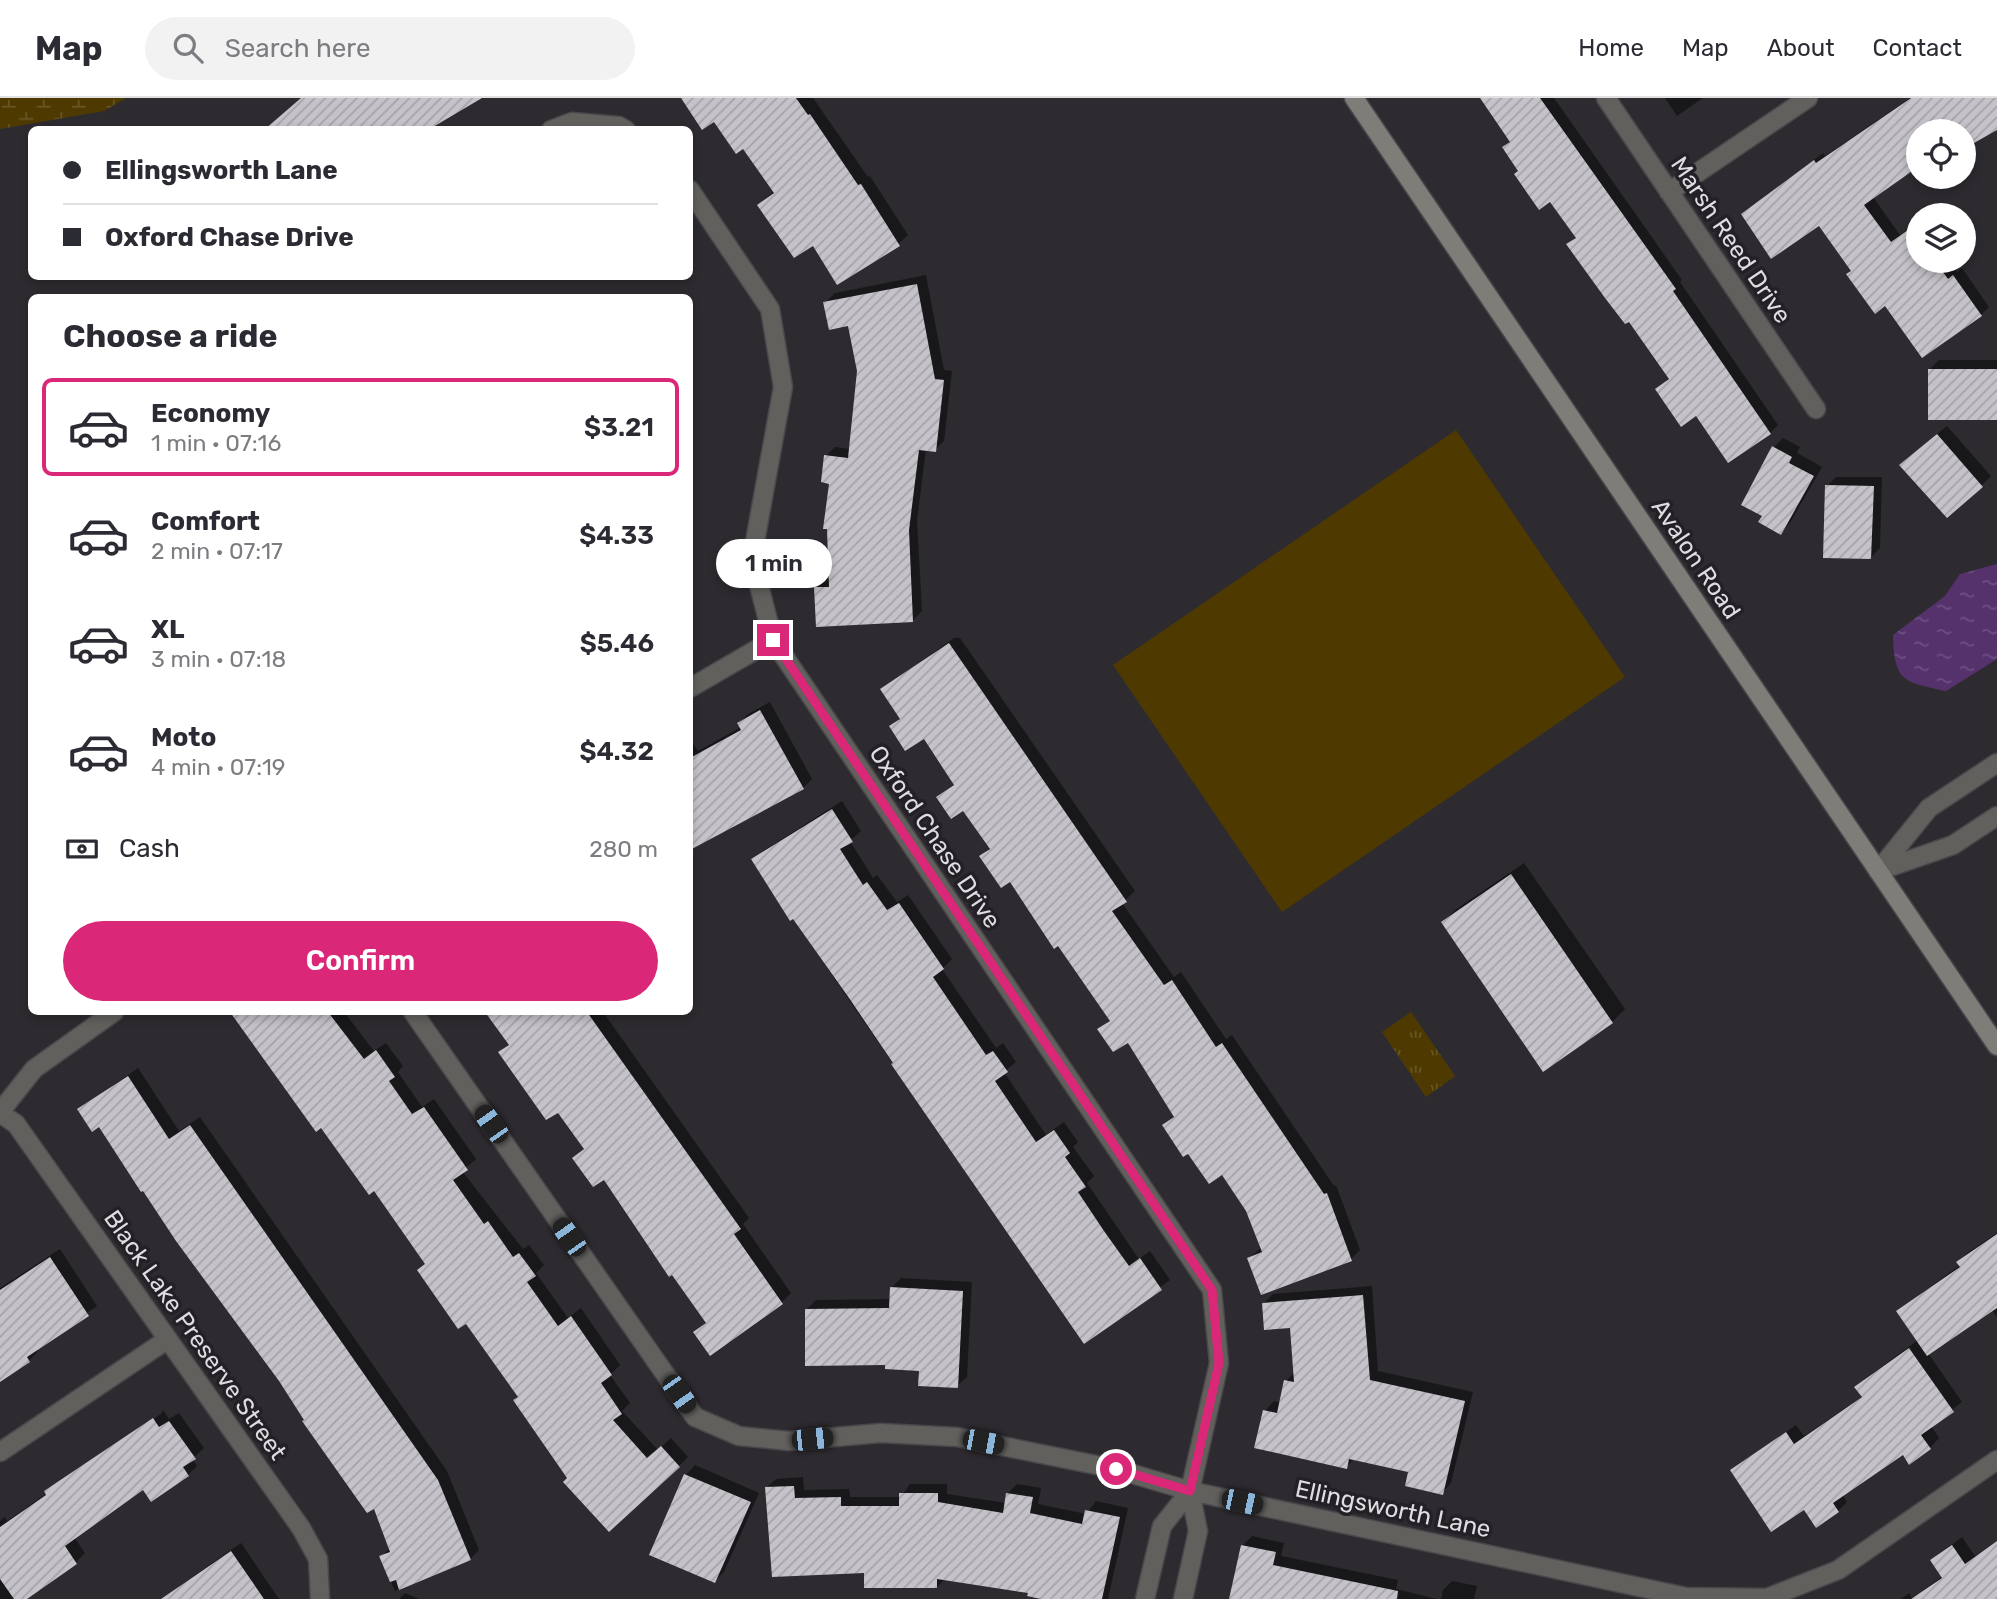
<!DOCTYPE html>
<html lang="en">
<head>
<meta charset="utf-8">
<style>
	:root { --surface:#fff; --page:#f2f2f3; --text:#2b2b33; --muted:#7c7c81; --line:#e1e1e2; --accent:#db2777 }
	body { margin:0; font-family:Rubik,sans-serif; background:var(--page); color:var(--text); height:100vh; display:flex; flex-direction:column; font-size:26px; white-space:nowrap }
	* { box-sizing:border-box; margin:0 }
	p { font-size:23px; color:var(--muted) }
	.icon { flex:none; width:38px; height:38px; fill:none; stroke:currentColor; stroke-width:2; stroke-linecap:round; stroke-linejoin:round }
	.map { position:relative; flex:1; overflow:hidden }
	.side { position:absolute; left:28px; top:196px; width:665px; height:721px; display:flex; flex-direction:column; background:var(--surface); border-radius:10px; box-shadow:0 4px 10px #0003 }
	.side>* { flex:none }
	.top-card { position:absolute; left:28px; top:28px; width:665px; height:154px; border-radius:10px; box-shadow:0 4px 10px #0003; display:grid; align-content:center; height:154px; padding:0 35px; background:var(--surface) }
	.fabs { position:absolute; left:1906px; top:21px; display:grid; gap:14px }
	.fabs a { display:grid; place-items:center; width:70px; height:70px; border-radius:50%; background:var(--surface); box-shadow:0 4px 10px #0003; font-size:35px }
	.end { position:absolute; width:32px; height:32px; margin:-16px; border:9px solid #db2777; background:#fff; box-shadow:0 0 0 4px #fff }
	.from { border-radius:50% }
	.bubble { position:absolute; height:49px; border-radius:24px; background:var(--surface); box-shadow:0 4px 10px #0003; font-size:23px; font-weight:600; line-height:49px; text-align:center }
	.car { position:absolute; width:21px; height:42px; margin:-21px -10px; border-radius:9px; box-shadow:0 0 5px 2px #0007; background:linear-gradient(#222 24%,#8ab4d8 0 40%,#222 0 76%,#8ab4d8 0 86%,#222 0) }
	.top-card b { display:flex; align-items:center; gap:24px; height:66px; font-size:26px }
	.top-card b+b { border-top:2px solid var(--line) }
	.top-card i { width:18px; height:18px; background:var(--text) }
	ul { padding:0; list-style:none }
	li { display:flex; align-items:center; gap:21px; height:98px; margin:0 14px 10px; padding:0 21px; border:4px solid transparent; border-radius:10px }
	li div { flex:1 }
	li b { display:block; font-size:26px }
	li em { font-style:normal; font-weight:600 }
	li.on { border-color:var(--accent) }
	li>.icon { width:63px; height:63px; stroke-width:1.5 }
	h2 { padding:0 35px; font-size:32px; line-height:84px }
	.pay { display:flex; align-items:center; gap:18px; height:77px; padding:0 35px; font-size:26px }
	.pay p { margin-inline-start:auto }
	.action { display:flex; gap:14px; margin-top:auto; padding:14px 35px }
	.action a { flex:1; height:80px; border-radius:42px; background:var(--accent); color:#fff; font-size:28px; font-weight:600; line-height:80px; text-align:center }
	header { display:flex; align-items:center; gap:42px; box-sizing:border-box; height:98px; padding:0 35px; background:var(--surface); border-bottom:2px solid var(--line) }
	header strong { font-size:33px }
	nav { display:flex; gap:38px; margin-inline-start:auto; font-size:24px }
	.search { width:490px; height:63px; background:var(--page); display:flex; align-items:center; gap:18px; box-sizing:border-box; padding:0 24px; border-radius:38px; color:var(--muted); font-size:26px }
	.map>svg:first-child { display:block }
</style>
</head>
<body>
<header>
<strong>Map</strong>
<div class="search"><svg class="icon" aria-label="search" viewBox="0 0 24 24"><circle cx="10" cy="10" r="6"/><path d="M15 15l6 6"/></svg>Search here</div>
<nav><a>Home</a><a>Map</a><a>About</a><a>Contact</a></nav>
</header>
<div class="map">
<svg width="1997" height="1501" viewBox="0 0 1997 1501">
	<defs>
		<pattern id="wetland-marsh" width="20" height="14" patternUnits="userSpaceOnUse" patternTransform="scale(1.75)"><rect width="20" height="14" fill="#4e3a00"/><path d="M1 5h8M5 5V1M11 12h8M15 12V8" fill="none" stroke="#675625"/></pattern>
		<pattern id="park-tufts" width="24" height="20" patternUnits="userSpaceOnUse" patternTransform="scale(1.75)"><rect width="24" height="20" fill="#4e3a00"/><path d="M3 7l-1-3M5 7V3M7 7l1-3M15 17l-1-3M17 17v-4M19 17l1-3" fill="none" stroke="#675625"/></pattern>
		<pattern id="water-ripples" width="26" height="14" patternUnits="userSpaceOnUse" patternTransform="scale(1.75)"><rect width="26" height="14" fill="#56326d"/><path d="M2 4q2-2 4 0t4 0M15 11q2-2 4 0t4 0" fill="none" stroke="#6e4f82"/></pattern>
		<pattern id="building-hatch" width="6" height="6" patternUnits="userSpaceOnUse" patternTransform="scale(1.75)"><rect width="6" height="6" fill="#c6c2c9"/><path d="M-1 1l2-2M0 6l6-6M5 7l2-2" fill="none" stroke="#a5a2a8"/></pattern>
	</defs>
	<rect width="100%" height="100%" fill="#2e2b30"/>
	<path fill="#4e3a00" d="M 1456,332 L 1625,579 L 1282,814 L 1113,567 Z"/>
	<path fill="url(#wetland-marsh)" d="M 0,0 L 126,0 L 104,13 L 0,31 Z"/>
	<path fill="url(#park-tufts)" d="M 1411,914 L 1455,978 L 1426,999 L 1382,934 Z"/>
	<path fill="url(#water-ripples)" d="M 1997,466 L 1997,561 L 1946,593 C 1904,584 1894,584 1893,537 L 1945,498 L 1960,476 Z"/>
	<path fill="#0007" d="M 689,0 L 813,0 L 868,79 L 870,78 L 908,137 L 898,146 L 813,146 L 759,107 L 774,93 L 743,49 Z
		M 1482,0 L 1554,0 L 1682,182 L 1680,184 L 1778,327 L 1770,335 L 1728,363 L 1697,316 L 1657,291 L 1670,279 L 1629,221 L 1569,146 L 1577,138 L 1551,102 L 1520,72 L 1511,43 Z
		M 1665,0 L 1703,0 L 1677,18 Z
		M 1910,0 L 1997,0 L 1997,31 L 1970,34 L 1964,39 L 1964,33 L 1918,33 L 1918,69 L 1873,99 L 1900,137 L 1918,124 L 1918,163 L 1949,163 L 1957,174 L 1962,170 L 1989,209 L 1981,217 L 1886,206 L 1852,172 L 1819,125 L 1743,117 L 1823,55 L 1825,58 Z
		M 926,177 L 944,272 L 952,273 L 944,343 L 935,352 L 926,351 L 917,422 L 922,513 L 912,523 L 816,490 L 825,481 L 831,480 L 831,384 L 826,358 L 835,349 L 850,351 L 858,273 L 849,226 L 825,205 L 835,195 Z
		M 1939,262 L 1997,262 L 1997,320 L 1930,271 Z
		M 1947,328 L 1991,378 L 1982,387 L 1915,354 Z
		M 1783,340 L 1800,349 L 1797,355 L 1822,369 L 1790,425 L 1781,435 L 1764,417 L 1743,406 L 1774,349 Z
		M 1836,379 L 1882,379 L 1880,450 L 1871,459 L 1827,388 Z
		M 954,540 L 960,540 L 1135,793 L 1122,805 L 1174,879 L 1181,874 L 1226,941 L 1232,937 L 1334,1088 L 1336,1087 L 1360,1152 L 1351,1161 L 1249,1160 L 1262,1149 L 1248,1112 L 1222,1075 L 1189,1053 L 1164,1027 L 1175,1017 L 1128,942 L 1100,932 L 1111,921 L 1011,781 L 981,758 L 990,749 L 964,710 L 939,699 L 955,685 L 924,639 L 891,629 L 901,619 L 882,591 Z
		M 770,604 L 812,681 L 803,690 L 690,752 L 690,641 L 698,653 L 741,629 L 739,625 L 748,616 Z
		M 842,703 L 861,733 L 850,743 L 873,780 L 877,777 L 897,804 L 908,797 L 952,861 L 942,871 L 996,950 L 1003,945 L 1016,964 L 1004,974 L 1046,1037 L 1064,1024 L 1078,1044 L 1073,1049 L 1094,1078 L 1087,1085 L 1139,1161 L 1150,1153 L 1170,1182 L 1084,1244 L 753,762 L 763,753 Z
		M 1524,765 L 1625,911 L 1612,924 L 1543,971 L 1443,825 L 1455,812 Z
		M 233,914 L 344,914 L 374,953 L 386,945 L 403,968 L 398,974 L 422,1009 L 434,1001 L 476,1061 L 462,1073 L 523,1151 L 529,1147 L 544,1167 L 536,1175 L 568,1220 L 581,1210 L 620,1267 L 610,1277 L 630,1305 L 622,1313 L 658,1352 L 671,1340 L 688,1359 L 679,1368 L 569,1380 L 520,1299 L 374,1091 L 322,1028 L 316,1032 Z
		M 496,914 L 603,914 L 749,1120 L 743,1126 L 791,1195 L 782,1204 L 695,1235 L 707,1223 L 604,1079 L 574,1060 L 584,1050 L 558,1012 L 501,955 L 510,945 L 491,919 Z
		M 138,970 L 179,1033 L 200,1019 L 447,1373 L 479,1452 L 470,1461 L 395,1493 L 381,1459 L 390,1450 L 375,1408 L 306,1322 L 100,1027 L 79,1011 Z
		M 1997,1135 L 1997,1219 L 1992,1212 L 1928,1255 L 1962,1304 L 1931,1328 L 1939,1340 L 1930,1350 L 1910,1364 L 1903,1355 L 1842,1396 L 1847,1404 L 1838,1413 L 1805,1410 L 1732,1372 L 1796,1327 L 1804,1338 L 1863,1298 L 1856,1289 L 1866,1280 L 1918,1242 L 1898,1213 L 1960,1167 L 1958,1164 L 1967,1155 Z
		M 60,1151 L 97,1208 L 37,1251 L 38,1253 L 29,1263 L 0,1282 L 0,1190 Z
		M 901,1180 L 972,1184 L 967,1279 L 957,1288 L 921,1271 L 887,1265 L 806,1212 L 816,1202 L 891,1201 L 892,1189 Z
		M 1372,1188 L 1378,1273 L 1473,1294 L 1451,1385 L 1442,1395 L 1411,1373 L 1355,1360 L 1346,1369 L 1265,1313 L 1274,1303 L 1281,1305 L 1286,1283 L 1295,1274 L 1292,1228 L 1263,1206 L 1273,1196 Z
		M 163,1312 L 169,1321 L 179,1315 L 204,1350 L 192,1361 L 197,1368 L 188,1377 L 143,1390 L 74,1439 L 85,1455 L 76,1464 L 21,1501 L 0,1501 L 0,1423 L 5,1419 L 7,1423 L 47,1395 L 54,1386 L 54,1388 L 161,1316 Z
		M 695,1367 L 759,1395 L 724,1474 L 715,1483 L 651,1456 L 686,1377 Z
		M 803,1379 L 804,1392 L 849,1391 L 850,1399 L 901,1399 L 910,1386 L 947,1386 L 947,1396 L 1006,1405 L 1008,1395 L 1017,1386 L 1041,1390 L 1038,1406 L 1086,1416 L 1096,1403 L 1128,1410 L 1108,1501 L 1050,1501 L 1030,1494 L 945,1481 L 937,1489 L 766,1390 L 776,1381 Z
		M 1252,1438 L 1284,1445 L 1281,1458 L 1398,1482 L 1396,1491 L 1437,1501 L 1231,1501 L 1243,1447 Z
		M 1962,1439 L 1975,1458 L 1997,1443 L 1997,1501 L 1901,1501 L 1909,1495 L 1912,1500 L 1943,1478 L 1932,1462 Z
		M 241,1445 L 279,1501 L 165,1501 L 182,1486 Z
		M 1452,1483 L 1477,1488 L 1474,1501 L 1441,1501 L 1443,1492 Z
		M 405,1495 L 419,1501 L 399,1501 Z"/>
	<path fill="url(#building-hatch)" d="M 301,0 L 482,0 L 428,32 L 264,32 Z
		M 681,0 L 796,0 L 808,17 L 810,16 L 858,87 L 861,86 L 900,148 L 837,187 L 813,148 L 794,160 L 757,107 L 774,95 L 743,51 L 736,56 L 714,24 L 702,32 Z
		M 1480,0 L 1540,0 L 1676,191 L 1673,193 L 1771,336 L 1728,365 L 1696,318 L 1681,329 L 1655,291 L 1669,281 L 1629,224 L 1625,226 L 1605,200 L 1566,146 L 1576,140 L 1550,104 L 1539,112 L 1514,76 L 1518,73 L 1502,49 L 1510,44 Z
		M 1911,0 L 1997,0 L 1997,32 L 1974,45 L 1967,33 L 1918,33 L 1918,69 L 1864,107 L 1891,144 L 1918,125 L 1918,163 L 1935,163 L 1948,181 L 1953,177 L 1982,218 L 1922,260 L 1885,208 L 1875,216 L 1846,176 L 1851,173 L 1819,128 L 1771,161 L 1741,116 L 1814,62 L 1816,65 Z
		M 917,186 L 935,281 L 944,282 L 936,354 L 919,352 L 909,432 L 913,524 L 816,529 L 814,489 L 829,489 L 827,431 L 823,431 L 829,386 L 821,384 L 824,357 L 848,360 L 857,273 L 848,228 L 829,232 L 823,204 Z
		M 1928,271 L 1997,271 L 1997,322 L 1928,322 Z
		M 1937,336 L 1983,389 L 1947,420 L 1899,367 Z
		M 1772,348 L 1792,359 L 1789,365 L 1814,378 L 1781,437 L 1758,424 L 1762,418 L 1741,407 Z
		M 1825,387 L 1874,388 L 1871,461 L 1823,460 Z
		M 949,545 L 1127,804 L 1112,813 L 1164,887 L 1172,882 L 1216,949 L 1222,945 L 1324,1096 L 1327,1095 L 1352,1163 L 1261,1197 L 1247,1160 L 1262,1154 L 1246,1113 L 1222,1077 L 1209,1086 L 1188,1056 L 1183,1059 L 1162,1027 L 1174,1019 L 1128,945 L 1113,954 L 1097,931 L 1110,923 L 1058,848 L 1054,851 L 1010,784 L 1001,790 L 979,758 L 990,751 L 963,713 L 951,721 L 936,699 L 954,687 L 924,641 L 905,653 L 889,628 L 900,621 L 880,591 Z
		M 760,612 L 804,691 L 690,752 L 690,660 L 741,632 L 737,625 Z
		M 832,711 L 853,744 L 840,751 L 863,787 L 867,784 L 887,812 L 899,805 L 944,871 L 933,879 L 986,957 L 993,953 L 1008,974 L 995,983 L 1036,1044 L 1054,1032 L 1070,1055 L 1065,1059 L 1086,1089 L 1078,1094 L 1104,1133 L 1129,1168 L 1140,1160 L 1162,1192 L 1084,1246 L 891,966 L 893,965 L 849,900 L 793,821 L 790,823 L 751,761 Z
		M 1511,776 L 1613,925 L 1543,974 L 1441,824 Z
		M 230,914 L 328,914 L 364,961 L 376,952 L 395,979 L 389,983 L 412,1016 L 424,1009 L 468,1072 L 453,1082 L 484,1126 L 488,1123 L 513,1159 L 519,1155 L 536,1178 L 527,1184 L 558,1228 L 571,1218 L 612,1277 L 601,1285 L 622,1316 L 613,1322 L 647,1360 L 661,1348 L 680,1369 L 609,1434 L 563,1384 L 567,1380 L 513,1302 L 518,1299 L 466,1226 L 458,1231 L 417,1172 L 425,1166 L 374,1093 L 369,1097 L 321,1030 L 316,1034 Z
		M 485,914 L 587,914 L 741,1131 L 734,1136 L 783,1206 L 710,1258 L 693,1234 L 706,1225 L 672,1177 L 669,1179 L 604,1082 L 593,1089 L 572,1060 L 584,1051 L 558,1015 L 546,1022 L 498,954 L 509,947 Z
		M 128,978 L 169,1041 L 190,1027 L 438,1382 L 471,1462 L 399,1492 L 396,1482 L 390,1484 L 379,1458 L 390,1454 L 374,1411 L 367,1415 L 302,1323 L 304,1322 L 279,1283 L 176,1143 L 143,1093 L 141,1094 L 99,1029 L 92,1034 L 77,1011 Z
		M 1997,1136 L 1997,1210 L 1927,1258 L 1896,1213 L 1960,1169 L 1956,1164 Z
		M 50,1159 L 89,1218 L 27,1259 L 30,1264 L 0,1284 L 0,1192 Z
		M 890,1189 L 963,1193 L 958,1290 L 918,1288 L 919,1273 L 885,1271 L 885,1267 L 805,1268 L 805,1211 L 889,1210 Z
		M 1363,1197 L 1370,1282 L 1465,1303 L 1443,1397 L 1405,1388 L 1408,1374 L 1349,1361 L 1347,1371 L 1254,1350 L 1263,1312 L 1277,1315 L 1284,1282 L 1294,1284 L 1290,1230 L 1264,1232 L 1262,1205 Z
		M 1909,1250 L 1954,1314 L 1921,1337 L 1931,1351 L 1909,1367 L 1903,1357 L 1833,1405 L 1839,1414 L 1816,1430 L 1804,1412 L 1771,1434 L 1730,1372 L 1786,1334 L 1794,1346 L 1862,1299 L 1854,1289 Z
		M 153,1320 L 159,1329 L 169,1323 L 196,1361 L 183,1369 L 189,1378 L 151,1404 L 143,1392 L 65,1448 L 77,1466 L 27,1501 L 14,1501 L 0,1481 L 0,1429 L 46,1397 L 44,1393 Z
		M 684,1376 L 751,1404 L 715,1485 L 649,1457 Z
		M 794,1388 L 795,1400 L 841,1399 L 841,1408 L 899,1408 L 899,1395 L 938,1395 L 938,1404 L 1003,1415 L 1006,1395 L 1033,1399 L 1030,1415 L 1082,1426 L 1085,1412 L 1120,1419 L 1102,1501 L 1041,1501 L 1027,1498 L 1028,1495 L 937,1481 L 937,1490 L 864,1490 L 864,1475 L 772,1479 L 765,1389 Z
		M 1997,1443 L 1997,1501 L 1911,1501 L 1942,1480 L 1930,1462 L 1952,1447 L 1965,1466 Z
		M 1241,1447 L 1276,1454 L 1273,1467 L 1398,1493 L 1397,1501 L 1229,1501 Z
		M 231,1453 L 264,1501 L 161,1501 Z"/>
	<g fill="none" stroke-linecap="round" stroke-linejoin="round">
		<defs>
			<path id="minor" d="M 1606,0 L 1816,311
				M 551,32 L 572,24 L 619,28 L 626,32
				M 690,92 L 770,211 L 783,289 L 752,460 L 773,542 L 1212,1192 L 1219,1265 L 1190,1393 L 1198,1433 L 1183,1501
				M 1669,94 L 1808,0
				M 690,590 L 773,542
				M 1878,773 L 1929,710 L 1997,665
				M 1878,773 L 1953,747 L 1997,718
				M 413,914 L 695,1319 L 739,1338 L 789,1343 L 881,1335 L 957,1339 L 1116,1371 L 1190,1393 L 1686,1499 L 1767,1500 L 1838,1472 L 1997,1362
				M 0,1014 L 34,971 L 114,914
				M 0,1015 L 16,1026 L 301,1430 L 318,1461 L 320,1501
				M 0,1354 L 168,1241
				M 1145,1501 L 1162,1428 L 1190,1393"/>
			<path id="secondary" d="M 1354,0 L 1997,948"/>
		</defs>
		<use href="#minor" stroke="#4a474c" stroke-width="21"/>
		<use href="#secondary" stroke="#4a474c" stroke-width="21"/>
		<use href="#minor" stroke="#61605d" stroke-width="18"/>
		<use href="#secondary" stroke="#7f7d78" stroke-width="18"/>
	</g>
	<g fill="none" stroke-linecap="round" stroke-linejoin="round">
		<path stroke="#db2777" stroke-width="9" d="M 773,542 L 1212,1192 L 1219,1265 L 1190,1393 L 1116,1371"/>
	</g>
	<g text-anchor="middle" stroke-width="7" stroke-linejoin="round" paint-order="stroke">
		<g font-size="24" fill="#dfdde1" stroke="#242126">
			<text transform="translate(1731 142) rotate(56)" y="8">Marsh Reed Drive</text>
			<text transform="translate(1696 461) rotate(56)" y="8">Avalon Road</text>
			<text transform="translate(935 739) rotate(56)" y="8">Oxford Chase Drive</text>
			<text transform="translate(195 1237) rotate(55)" y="8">Black Lake Preserve Street</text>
			<text transform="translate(1393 1411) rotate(12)" y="8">Ellingsworth Lane</text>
		</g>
	</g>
</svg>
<div class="fabs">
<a><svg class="icon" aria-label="locate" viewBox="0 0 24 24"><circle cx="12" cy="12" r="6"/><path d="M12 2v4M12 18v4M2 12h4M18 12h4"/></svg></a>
<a><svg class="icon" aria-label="layers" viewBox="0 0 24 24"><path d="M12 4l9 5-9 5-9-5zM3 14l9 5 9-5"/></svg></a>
</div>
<i class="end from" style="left:1116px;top:1371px"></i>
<i class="end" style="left:773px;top:542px"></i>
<div class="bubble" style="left:716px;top:441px;width:116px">1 min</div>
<i class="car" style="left:491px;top:1026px;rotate:325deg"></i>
<i class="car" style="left:569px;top:1139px;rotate:325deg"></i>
<i class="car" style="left:679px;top:1296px;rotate:145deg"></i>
<i class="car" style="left:812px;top:1341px;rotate:84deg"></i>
<i class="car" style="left:983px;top:1344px;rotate:101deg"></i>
<i class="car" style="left:1242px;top:1404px;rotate:102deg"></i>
<div class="top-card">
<b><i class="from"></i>Ellingsworth Lane</b>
<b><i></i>Oxford Chase Drive</b>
</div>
<section class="side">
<h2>Choose a ride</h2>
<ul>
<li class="on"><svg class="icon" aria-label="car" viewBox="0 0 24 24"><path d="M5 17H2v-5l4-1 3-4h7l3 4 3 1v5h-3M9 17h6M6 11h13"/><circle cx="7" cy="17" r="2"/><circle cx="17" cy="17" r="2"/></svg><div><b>Economy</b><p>1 min · 07:16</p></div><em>$3.21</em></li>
<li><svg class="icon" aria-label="car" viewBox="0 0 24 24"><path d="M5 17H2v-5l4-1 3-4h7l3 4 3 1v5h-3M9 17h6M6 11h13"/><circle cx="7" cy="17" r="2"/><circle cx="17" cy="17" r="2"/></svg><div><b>Comfort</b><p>2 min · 07:17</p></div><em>$4.33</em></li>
<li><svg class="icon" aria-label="car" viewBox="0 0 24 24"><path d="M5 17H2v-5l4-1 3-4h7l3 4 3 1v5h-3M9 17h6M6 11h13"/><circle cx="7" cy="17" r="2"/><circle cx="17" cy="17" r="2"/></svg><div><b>XL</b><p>3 min · 07:18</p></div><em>$5.46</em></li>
<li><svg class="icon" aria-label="car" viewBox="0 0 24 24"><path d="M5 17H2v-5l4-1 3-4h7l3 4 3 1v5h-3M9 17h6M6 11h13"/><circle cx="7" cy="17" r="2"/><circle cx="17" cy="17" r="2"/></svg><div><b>Moto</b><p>4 min · 07:19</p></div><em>$4.32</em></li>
</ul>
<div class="pay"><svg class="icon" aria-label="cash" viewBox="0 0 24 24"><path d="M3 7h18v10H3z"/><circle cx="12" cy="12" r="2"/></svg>Cash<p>280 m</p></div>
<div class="action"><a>Confirm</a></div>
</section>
</div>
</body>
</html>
